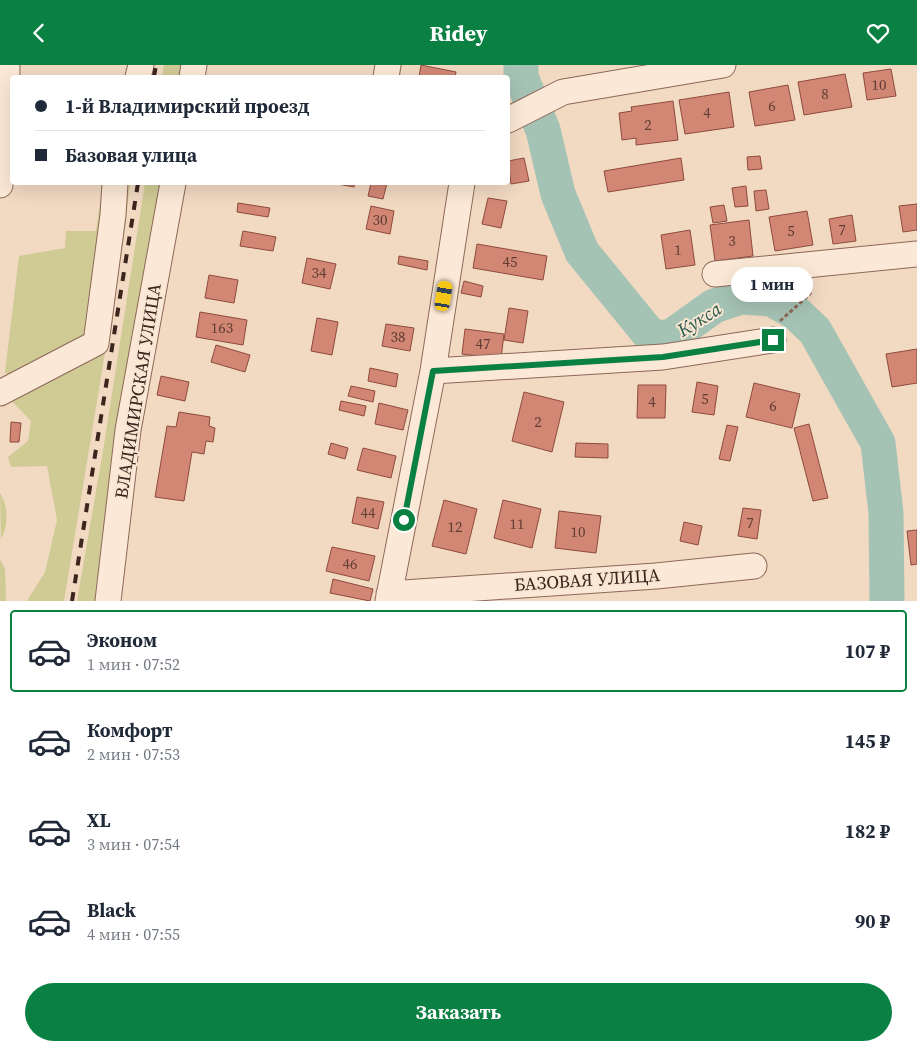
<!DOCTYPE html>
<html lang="ru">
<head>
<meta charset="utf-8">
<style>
	:root { --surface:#fff; --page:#f2f2f3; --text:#1f2937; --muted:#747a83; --line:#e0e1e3; --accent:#0b8043 }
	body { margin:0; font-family:"Source Serif 4",serif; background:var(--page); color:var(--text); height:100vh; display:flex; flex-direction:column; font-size:19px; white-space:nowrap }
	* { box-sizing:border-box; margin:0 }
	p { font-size:16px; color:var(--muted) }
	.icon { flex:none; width:28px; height:28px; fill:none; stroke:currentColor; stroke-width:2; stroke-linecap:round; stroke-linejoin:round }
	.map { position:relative; height:536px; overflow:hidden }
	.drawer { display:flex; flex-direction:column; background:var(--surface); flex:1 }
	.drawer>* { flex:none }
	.guide { position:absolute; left:10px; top:10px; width:500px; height:110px; border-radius:5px; box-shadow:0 5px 20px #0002; display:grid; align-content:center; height:110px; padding:0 25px; background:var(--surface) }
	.end { position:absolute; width:22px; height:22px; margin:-11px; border:6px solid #0b8043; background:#fff; box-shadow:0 0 0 2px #fff }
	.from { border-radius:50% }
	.bubble { position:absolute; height:35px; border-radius:18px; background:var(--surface); box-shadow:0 5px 20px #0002; font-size:16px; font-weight:700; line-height:35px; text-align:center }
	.car { position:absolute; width:15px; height:30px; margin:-15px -8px; border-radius:6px; box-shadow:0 0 4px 1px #0007; background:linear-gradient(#f5c518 24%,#345 0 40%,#f5c518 0 76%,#345 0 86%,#f5c518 0) }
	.guide b { display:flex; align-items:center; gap:18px; height:48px; font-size:19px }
	.guide b+b { border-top:1px solid var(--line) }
	.guide i { width:12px; height:12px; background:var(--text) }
	ul { padding:9px 0 0; list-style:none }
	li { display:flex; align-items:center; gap:15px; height:82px; margin:0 10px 8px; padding:0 15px; border:2px solid transparent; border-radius:5px }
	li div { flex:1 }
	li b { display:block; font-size:19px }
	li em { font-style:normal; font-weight:700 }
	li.active { border-color:var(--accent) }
	li>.icon { width:45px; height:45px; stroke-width:1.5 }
	.button { display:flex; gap:10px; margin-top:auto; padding:10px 25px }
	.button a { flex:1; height:58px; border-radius:30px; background:var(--accent); color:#fff; font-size:20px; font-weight:700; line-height:58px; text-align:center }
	header { display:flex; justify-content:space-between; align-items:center; height:65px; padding:0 25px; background:var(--accent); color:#fff; font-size:22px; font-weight:700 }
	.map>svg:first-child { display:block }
</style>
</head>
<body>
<header><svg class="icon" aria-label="back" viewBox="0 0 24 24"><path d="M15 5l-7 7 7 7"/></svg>Ridey<svg class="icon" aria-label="heart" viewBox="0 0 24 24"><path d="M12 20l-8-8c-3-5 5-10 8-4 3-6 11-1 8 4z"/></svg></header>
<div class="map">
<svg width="917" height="536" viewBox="0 0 917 536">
	<rect width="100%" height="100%" fill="#f1d9c2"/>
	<path fill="#d0ca95" d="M 164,0 L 187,0 L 185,12 L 162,12 Z
		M 103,118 L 93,277 L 14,314 L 5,307 L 19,191 L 65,183 L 66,166 L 96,166 Z
		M 121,118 L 130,118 L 124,173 L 64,536 L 27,536 L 45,507 L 57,455 L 47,401 L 11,402 L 8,392 L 28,376 L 31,356 L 9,333 L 99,282 Z
		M 145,118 L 168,118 L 98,536 L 77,536 L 103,386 Z
		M 0,428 C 9,442 8,460 1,475 Z
		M 0,494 L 5,504 L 6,536 L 0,536 Z"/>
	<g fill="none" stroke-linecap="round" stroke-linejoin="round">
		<path stroke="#a5c3b4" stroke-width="35" d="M 521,0 L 521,12 L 543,65 L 558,129 L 582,187 L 649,269 L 660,273 L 672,271 L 714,241 L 741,232 L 771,234 L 796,248 L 815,266 L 878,378 L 886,448 L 887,536"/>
	</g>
	<path fill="#d28775" stroke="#8e4a3c" d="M 421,0 L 456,7 L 455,12 L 419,12 Z
		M 891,4 L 896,31 L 867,35 L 863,8 Z
		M 845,9 L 852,42 L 804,50 L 798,17 Z
		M 788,20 L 795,55 L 755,61 L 749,27 Z
		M 729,27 L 734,62 L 685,69 L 679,35 Z
		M 673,36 L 678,75 L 636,80 L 636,73 L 622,75 L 619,48 L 632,46 L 631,42 Z
		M 760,91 L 762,104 L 748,105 L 747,92 Z
		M 524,93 L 529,116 L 511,119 L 508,96 Z
		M 681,93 L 684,115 L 608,127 L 604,106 Z
		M 332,118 L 355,118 L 354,122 Z
		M 371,118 L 387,118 L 383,134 L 368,131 Z
		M 746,121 L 748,141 L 735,142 L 732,123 Z
		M 766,125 L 769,144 L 756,146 L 754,126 Z
		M 488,133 L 507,136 L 501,163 L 482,159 Z
		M 238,138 L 270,143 L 268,152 L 237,147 Z
		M 917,139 L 917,165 L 903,167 L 899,141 Z
		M 724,140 L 727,156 L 713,158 L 710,142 Z
		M 371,141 L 394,146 L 390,169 L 366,164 Z
		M 807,146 L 813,180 L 775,186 L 769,152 Z
		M 852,150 L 856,176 L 833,179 L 829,154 Z
		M 749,155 L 753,191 L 715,196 L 710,160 Z
		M 690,165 L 695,200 L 666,204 L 661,170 Z
		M 243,166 L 276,172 L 273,186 L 240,181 Z
		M 477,179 L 547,191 L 543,215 L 473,203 Z
		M 399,191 L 428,196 L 427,205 L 398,199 Z
		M 307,193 L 336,199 L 330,224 L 302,218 Z
		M 209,210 L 238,215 L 234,238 L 205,233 Z
		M 464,216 L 483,221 L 481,232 L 461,228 Z
		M 509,243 L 528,246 L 523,278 L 504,275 Z
		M 200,247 L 247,255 L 243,280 L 196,272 Z
		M 317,253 L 338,257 L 332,290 L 311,286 Z
		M 386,259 L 414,263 L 410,286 L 382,281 Z
		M 465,264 L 504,269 L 501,294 L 462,289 Z
		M 216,280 L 250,290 L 245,307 L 211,297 Z
		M 917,284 L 917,318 L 892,322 L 886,289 Z
		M 370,303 L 398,309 L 396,322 L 368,316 Z
		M 161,311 L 189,317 L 185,336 L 157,330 Z
		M 697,317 L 718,321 L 714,350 L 692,347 Z
		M 754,318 L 800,329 L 792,363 L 746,352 Z
		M 638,320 L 666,320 L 665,353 L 637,353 Z
		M 351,321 L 375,326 L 373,337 L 348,331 Z
		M 524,327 L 564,337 L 552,387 L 512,376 Z
		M 341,336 L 366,341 L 364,351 L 339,345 Z
		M 379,338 L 408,345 L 403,365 L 375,359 Z
		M 179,347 L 210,352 L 209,361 L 215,363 L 213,377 L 206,376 L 204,389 L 192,387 L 184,436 L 155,432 L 167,361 L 176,362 Z
		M 11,357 L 21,358 L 19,377 L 10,377 Z
		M 809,359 L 828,433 L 813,436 L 794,363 Z
		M 727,360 L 738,362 L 730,396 L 719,394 Z
		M 331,378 L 348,383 L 345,394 L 328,389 Z
		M 576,378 L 608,379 L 608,393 L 575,392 Z
		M 363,383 L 396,391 L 391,413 L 357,405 Z
		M 357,432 L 384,437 L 378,464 L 352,458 Z
		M 444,435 L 477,444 L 466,489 L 432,481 Z
		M 503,435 L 541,444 L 532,483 L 494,473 Z
		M 743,443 L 761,445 L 757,474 L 738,471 Z
		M 559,446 L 601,451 L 596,488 L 555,483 Z
		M 684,457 L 702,461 L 698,480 L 680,476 Z
		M 917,465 L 917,499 L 911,500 L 907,466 Z
		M 332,482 L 375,491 L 369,516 L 326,506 Z
		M 333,514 L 373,524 L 370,536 L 330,528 Z"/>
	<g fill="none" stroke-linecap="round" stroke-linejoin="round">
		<defs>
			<path id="minor" d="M 138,12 L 141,0
				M 192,12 L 194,0
				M 386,12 L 388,0
				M 508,55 L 563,27 L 723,0
				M 0,120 L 6,58 L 7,0
				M 715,209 L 917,189
				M 433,306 L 663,292 L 773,275
				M 0,328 L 96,278 L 113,150 L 115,118
				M 389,529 L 656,511 L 754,501
				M 108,536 L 128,365 L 173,118
				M 388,536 L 433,306 L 462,118"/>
		</defs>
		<use href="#minor" stroke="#8d6858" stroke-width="27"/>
		<path stroke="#8d6858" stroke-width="3" stroke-dasharray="4 2.5" stroke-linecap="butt" d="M 780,256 L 810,229 L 810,221"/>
		<use href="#minor" stroke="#fbe8d6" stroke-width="25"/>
		<path stroke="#3b251d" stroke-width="4" stroke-dasharray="9 9" stroke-linecap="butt" d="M 154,12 L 156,0
			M 72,536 L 138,118"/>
	</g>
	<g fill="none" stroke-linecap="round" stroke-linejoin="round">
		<path stroke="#0b8043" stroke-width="6" d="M 404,455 L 433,306 L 663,292 L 773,275"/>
	</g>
	<g text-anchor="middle" stroke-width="4" stroke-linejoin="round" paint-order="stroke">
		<g font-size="15" fill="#613e33">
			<text x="879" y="25">10</text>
			<text x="825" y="34">8</text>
			<text x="772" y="46">6</text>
			<text x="707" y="53">4</text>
			<text x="648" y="65">2</text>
			<text x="380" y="160">30</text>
			<text x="842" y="170">7</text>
			<text x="791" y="171">5</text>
			<text x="732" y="181">3</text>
			<text x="678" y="190">1</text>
			<text x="510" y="202">45</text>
			<text x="319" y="213">34</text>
			<text x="222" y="268">163</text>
			<text x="398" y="277">38</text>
			<text x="483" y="284">47</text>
			<text x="705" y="339">5</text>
			<text x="652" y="342">4</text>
			<text x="773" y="346">6</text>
			<text x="538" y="362">2</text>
			<text x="368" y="453">44</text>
			<text x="750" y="463">7</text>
			<text x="517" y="464">11</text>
			<text x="455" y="467">12</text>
			<text x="578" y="472">10</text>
			<text x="350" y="504">46</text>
		</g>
		<g font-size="18" fill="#3b251d" stroke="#f8e5d2">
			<text transform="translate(138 326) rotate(-81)" y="6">ВЛАДИМИРСКАЯ УЛИЦА</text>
			<text transform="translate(587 515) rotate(-4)" y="6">БАЗОВАЯ УЛИЦА</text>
		</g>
		<g font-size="19" font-style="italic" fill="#2b5c4e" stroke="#f8e5d2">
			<text transform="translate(699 254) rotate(-32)" y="7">Кукса</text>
		</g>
	</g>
</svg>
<i class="end from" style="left:404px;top:455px"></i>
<i class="end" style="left:773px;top:275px"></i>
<div class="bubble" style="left:731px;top:202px;width:82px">1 мин</div>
<i class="car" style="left:444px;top:231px;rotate:9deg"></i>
<div class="guide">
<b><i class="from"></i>1-й Владимирский проезд</b>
<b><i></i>Базовая улица</b>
</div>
</div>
<section class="drawer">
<ul>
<li class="active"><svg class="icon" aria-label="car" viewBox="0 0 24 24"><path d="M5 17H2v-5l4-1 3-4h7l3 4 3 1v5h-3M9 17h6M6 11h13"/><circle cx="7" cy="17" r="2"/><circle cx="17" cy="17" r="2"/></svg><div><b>Эконом</b><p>1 мин · 07:52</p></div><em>107 ₽</em></li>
<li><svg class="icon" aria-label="car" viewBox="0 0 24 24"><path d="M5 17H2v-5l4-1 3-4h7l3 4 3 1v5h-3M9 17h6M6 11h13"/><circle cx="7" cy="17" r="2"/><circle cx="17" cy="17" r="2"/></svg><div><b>Комфорт</b><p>2 мин · 07:53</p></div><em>145 ₽</em></li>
<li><svg class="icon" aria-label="car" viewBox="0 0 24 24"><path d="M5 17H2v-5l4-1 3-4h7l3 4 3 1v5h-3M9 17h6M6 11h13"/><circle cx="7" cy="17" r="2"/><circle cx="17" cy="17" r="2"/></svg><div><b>XL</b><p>3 мин · 07:54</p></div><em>182 ₽</em></li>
<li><svg class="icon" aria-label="car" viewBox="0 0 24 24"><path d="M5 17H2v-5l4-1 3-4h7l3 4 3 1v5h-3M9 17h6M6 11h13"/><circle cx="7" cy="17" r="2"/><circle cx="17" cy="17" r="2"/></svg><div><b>Black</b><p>4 мин · 07:55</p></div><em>90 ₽</em></li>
</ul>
<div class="button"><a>Заказать</a></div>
</section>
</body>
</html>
